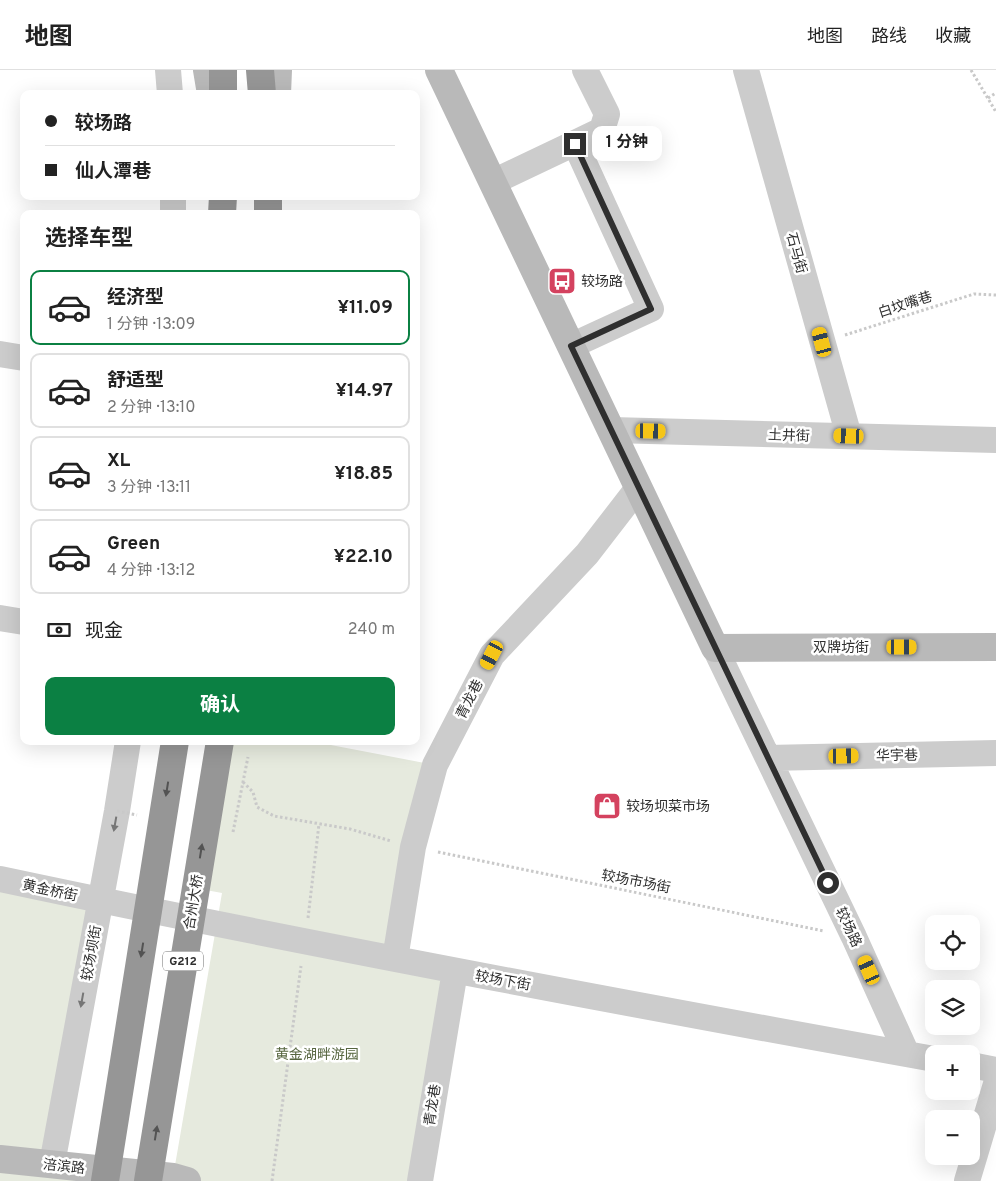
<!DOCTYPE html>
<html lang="zh">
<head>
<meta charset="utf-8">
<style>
	:root { --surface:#fff; --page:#f2f2f2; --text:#222; --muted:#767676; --line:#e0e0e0; --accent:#0b8043 }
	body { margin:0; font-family:Overpass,"Noto Sans SC",sans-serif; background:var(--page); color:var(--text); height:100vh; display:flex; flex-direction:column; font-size:19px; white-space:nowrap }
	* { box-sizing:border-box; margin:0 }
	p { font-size:16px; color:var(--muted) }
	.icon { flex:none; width:28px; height:28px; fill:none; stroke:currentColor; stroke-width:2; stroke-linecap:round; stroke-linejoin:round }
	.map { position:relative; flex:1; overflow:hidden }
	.details { position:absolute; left:20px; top:140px; width:400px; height:535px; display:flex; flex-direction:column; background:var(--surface); border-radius:10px; box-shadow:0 5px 20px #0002 }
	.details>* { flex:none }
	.top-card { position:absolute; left:20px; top:20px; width:400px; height:110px; border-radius:10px; box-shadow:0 5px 20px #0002; display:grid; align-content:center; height:110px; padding:0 25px; background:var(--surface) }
	.controls { position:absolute; left:925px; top:845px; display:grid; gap:10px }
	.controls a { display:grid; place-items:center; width:55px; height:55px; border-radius:10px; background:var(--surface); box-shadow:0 5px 20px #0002; font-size:25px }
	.end { position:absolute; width:22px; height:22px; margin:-11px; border:6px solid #2f2f2f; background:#fff; box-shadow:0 0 0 2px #fff }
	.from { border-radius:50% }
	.bubble { position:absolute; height:35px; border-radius:10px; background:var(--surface); box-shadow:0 5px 20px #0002; font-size:16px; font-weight:700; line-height:35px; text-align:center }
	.car { position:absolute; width:15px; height:30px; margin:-15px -8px; border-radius:6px; box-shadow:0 0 4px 1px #0007; background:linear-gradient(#f5c518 24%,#345 0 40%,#f5c518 0 76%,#345 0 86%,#f5c518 0) }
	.top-card b { display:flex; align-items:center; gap:18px; height:48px; font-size:19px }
	.top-card b+b { border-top:1px solid var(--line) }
	.top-card i { width:12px; height:12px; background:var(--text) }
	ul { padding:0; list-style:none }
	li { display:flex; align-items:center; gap:15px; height:75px; margin:0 10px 8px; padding:0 15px; border:2px solid var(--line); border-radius:10px }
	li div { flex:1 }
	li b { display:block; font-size:19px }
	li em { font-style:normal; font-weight:700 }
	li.active { border-color:var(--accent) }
	li>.icon { width:45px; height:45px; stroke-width:1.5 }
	h2 { padding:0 25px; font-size:22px; line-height:60px }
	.pay { display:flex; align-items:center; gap:12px; height:55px; padding:0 25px; font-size:19px }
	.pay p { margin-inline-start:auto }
	.cta { display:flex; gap:10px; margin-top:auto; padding:10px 25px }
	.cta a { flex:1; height:58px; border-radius:10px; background:var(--accent); color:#fff; font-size:20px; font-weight:700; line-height:58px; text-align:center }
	header { display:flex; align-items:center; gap:30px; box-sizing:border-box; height:70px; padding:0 25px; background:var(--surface); border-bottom:1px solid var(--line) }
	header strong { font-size:24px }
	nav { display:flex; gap:28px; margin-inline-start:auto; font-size:18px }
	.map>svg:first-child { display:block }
</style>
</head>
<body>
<header>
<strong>地图</strong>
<nav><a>地图</a><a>路线</a><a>收藏</a></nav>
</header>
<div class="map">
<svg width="996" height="1111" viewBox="0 0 996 1111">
	<rect width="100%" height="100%" fill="#fff"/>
	<path fill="#e6eade" d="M 220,671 L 310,671 L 435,695 L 395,888 L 455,901 L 420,1111 L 0,1111 L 0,809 L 100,830 L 52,1094 L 173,1107 L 222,823 L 195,818 Z"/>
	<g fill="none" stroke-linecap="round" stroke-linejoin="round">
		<path stroke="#c9c9c9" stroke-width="3" stroke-dasharray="2.5 2.5" stroke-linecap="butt" d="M 971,0 L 996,42
			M 988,28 L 996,23
			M 845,265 L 974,224 L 996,225
			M 243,712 L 253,722 L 257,737 L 274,746 L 350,759 L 391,771
			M 233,762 L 248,687
			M 438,782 L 824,861
			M 308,848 L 319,754
			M 272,1111 L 301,896"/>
		<path stroke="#ccc" stroke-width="26" d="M 168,0 L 170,24
			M 746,0 L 849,366
			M 575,73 L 602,60 L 607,44 L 585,0
			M 493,112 L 575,73 L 651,239 L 571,276
			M 173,144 L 173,126
			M 0,284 L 24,288
			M 611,360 L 996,370
			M 0,548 L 24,552
			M 715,578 L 854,867 L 907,984
			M 768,688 L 996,683
			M 0,809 C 310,875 622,933 934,989
			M 395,889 L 413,777 L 435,695 L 492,585 L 587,484 L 638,418
			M 971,995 L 996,1000
			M 52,1094 L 117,741 L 128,671
			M 420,1111 L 455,901
			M 967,1111 L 996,1014"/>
		<path stroke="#b9b9b9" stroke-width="28" d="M 207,0 L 211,24
			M 439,0 L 715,578 L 996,577
			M 277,24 L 278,0
			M 0,1089 L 173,1107 L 187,1111"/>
		<path stroke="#969696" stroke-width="28" d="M 223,0 L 223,24
			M 260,0 L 262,24
			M 222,144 L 223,126
			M 268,144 L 268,126"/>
		<path stroke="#c9c9c9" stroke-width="3" stroke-dasharray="2.5 2.5" stroke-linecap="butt" d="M 117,741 L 137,745"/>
		<path stroke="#969696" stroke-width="28" d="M 105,1111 L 175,671
			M 148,1111 L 220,671"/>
	</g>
	<defs><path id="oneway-solid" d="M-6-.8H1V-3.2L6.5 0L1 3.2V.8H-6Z" transform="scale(1.25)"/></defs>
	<g fill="#535353">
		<use href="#oneway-solid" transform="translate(167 719) rotate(99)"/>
		<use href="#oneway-solid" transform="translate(201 781) rotate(-81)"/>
		<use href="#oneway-solid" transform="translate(142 880) rotate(99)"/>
		<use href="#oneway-solid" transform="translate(156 1063) rotate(-81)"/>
	</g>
	<g fill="#767676">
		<use href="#oneway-solid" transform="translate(115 754) rotate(100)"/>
		<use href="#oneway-solid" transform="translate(82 930) rotate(100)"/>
	</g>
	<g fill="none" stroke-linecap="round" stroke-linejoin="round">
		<path stroke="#2f2f2f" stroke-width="6" d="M 575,74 L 651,239 L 571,276 L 828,813"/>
	</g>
	<defs>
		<symbol id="bus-square" viewBox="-11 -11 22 22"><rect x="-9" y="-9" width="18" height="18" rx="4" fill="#d4425f" stroke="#fff"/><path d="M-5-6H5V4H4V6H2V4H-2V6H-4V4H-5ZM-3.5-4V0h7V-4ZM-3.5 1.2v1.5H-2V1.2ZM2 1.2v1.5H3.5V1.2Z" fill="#fff"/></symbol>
		<symbol id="shop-square" viewBox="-11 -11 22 22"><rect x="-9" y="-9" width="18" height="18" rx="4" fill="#d4425f" stroke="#fff"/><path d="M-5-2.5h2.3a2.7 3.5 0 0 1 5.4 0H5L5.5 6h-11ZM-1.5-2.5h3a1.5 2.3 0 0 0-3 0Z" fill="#fff"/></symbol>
	</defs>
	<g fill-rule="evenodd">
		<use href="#bus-square" x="546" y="195" width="32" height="32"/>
		<use href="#shop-square" x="591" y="720" width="32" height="32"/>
	</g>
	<g text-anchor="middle" stroke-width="5" stroke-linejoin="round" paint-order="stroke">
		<rect fill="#fff" stroke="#6d6d6d" stroke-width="1" x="163" y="881.5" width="40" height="19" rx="4"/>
		<g font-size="12" font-weight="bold" fill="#2f2f2f">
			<text x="183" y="895">G212</text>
		</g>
		<g font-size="14" fill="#2f2f2f" stroke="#fff">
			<text transform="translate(797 183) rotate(74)" y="5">石马街</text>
			<text transform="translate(905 234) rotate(-18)" y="5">白坟嘴巷</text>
			<text transform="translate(789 365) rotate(2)" y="5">土井街</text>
			<text x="841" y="582">双牌坊街</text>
			<text transform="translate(469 629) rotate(-63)" y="5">青龙巷</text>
			<text transform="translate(897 685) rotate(-1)" y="5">华宇巷</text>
			<text transform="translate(636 811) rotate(11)" y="5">较场市场街</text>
			<text transform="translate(50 820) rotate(12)" y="5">黄金桥街</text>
			<text transform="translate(193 832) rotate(-81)" y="5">合州大桥</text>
			<text transform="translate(849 857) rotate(65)" y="5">较场路</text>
			<text transform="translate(91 883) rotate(-80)" y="5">较场坝街</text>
			<text transform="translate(503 910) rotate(10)" y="5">较场下街</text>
			<text transform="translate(432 1035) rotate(-81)" y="5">青龙巷</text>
			<text transform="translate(64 1096) rotate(6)" y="5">涪滨路</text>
		</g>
		<g font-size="14" fill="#2f2f2f" stroke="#fff" text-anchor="start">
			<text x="581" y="216">较场路</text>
			<text x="626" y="741">较场坝菜市场</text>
		</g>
		<g font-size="14" fill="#576640" stroke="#fff">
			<text x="317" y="989">黄金湖畔游园</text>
		</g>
	</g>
</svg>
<div class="controls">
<a><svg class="icon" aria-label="locate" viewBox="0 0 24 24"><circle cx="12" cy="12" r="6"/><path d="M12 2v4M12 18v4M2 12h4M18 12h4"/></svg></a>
<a><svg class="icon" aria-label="layers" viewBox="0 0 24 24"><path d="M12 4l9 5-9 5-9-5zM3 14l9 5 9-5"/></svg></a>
<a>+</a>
<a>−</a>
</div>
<i class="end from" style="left:828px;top:813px"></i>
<i class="end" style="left:575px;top:74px"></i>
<div class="bubble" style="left:592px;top:56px;width:70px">1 分钟</div>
<i class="car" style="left:822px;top:272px;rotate:345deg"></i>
<i class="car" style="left:651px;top:361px;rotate:91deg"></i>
<i class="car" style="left:849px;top:366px;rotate:272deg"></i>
<i class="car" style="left:902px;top:577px;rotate:90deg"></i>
<i class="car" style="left:492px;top:585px;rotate:208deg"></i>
<i class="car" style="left:844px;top:686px;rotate:89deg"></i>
<i class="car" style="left:869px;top:900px;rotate:336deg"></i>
<div class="top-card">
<b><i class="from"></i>较场路</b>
<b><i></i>仙人潭巷</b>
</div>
<section class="details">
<h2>选择车型</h2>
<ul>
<li class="active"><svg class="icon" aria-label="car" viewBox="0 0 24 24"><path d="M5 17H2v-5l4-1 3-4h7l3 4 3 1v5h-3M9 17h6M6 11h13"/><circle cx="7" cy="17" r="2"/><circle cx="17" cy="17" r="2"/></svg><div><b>经济型</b><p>1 分钟 · 13:09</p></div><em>¥11.09</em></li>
<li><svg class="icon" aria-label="car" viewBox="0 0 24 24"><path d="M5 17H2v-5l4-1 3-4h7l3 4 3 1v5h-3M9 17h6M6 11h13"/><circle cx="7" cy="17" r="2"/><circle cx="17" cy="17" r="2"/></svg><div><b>舒适型</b><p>2 分钟 · 13:10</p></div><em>¥14.97</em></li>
<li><svg class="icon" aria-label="car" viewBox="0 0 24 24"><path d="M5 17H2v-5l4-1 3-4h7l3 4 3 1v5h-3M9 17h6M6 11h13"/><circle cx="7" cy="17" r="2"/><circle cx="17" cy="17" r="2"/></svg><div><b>XL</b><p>3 分钟 · 13:11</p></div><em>¥18.85</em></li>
<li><svg class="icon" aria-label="car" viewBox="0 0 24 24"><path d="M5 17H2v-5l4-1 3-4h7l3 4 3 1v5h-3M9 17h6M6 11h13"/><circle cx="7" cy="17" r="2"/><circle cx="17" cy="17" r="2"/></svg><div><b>Green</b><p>4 分钟 · 13:12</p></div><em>¥22.10</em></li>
</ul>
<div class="pay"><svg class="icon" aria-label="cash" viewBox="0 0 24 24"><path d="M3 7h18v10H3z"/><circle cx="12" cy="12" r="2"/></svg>现金<p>240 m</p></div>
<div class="cta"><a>确认</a></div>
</section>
</div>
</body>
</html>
